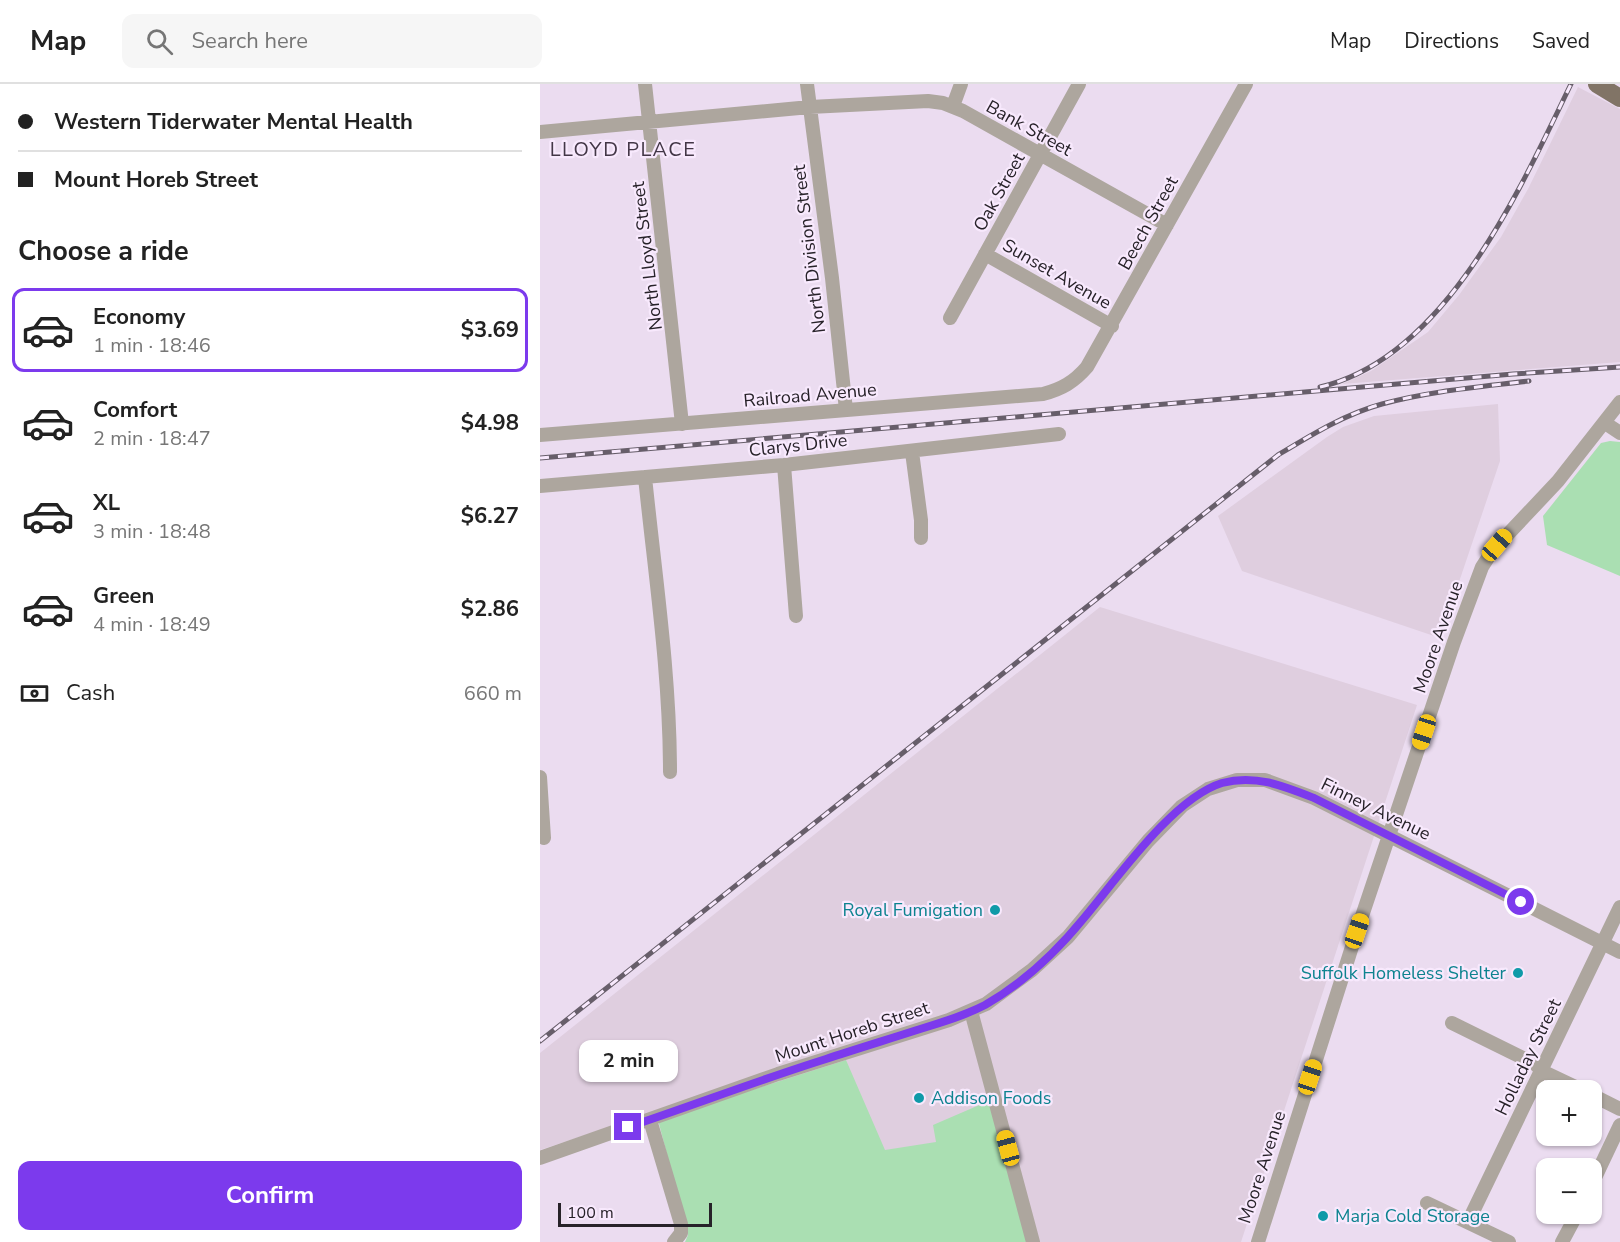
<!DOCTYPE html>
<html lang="en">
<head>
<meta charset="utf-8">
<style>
	:root { --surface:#fff; --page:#f6f6f6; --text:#222; --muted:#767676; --line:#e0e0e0; --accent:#7c3aed }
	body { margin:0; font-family:"Nunito Sans",sans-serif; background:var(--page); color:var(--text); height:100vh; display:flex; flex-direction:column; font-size:22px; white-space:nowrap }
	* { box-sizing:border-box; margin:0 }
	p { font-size:20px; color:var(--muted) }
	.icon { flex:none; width:33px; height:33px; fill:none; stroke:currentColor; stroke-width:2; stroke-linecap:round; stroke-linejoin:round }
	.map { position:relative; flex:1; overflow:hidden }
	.details { display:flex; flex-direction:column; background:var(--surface); width:540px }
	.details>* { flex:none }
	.banner { display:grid; align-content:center; height:132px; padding:0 18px; background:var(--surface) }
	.fabs { position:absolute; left:996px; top:996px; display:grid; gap:12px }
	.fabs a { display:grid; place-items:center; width:66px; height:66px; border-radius:12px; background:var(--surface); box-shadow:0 2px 4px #0004; font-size:30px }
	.scale { position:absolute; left:18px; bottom:15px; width:154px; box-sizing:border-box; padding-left:6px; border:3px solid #272229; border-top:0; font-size:16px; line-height:21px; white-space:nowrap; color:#272229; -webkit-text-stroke:4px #f8e9fd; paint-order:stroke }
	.end { position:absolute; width:27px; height:27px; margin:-14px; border:8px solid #7c3aed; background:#fff; box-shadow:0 0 0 3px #fff }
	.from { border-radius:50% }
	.bubble { position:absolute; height:42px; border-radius:12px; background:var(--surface); box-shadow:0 2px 4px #0004; font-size:20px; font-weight:700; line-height:42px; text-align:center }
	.car { position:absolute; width:18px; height:36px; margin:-18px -9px; border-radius:8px; box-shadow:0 0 4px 2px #0007; background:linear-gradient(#f5c518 24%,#345 0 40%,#f5c518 0 76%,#345 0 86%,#f5c518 0) }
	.banner b { display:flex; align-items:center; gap:21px; height:57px; font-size:22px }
	.banner b+b { border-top:2px solid var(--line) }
	.banner i { width:15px; height:15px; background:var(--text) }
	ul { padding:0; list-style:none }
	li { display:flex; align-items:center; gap:18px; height:84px; margin:0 12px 9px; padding:0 6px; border:3px solid transparent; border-radius:12px }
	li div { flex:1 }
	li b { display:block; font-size:22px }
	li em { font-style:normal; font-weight:700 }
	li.selected { border-color:var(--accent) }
	li>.icon { width:54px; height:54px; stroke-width:1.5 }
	h2 { padding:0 18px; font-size:27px; line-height:72px }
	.pay { display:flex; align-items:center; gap:15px; height:66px; padding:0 18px; font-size:22px }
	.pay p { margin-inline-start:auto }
	.button { display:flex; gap:12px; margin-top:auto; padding:12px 18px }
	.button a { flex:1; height:69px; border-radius:12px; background:var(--accent); color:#fff; font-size:24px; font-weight:700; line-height:69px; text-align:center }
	header { display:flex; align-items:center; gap:36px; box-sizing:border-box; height:84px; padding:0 30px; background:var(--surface); border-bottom:2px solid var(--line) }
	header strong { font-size:28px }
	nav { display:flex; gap:33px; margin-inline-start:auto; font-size:21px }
	.search { width:420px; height:54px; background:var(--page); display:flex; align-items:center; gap:15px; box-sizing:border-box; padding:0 21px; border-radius:12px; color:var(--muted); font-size:22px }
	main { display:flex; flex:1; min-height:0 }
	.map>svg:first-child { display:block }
</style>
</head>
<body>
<header>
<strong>Map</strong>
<div class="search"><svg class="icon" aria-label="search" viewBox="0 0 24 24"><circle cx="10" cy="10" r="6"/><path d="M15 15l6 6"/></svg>Search here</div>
<nav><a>Map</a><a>Directions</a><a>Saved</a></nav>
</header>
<main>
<section class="details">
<div class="banner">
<b><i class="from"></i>Western Tiderwater Mental Health</b>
<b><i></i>Mount Horeb Street</b>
</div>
<h2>Choose a ride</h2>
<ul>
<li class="selected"><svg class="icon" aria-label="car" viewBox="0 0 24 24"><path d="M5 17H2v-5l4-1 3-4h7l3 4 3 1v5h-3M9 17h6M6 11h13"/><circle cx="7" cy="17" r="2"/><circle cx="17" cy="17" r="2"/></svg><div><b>Economy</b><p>1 min · 18:46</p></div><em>$3.69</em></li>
<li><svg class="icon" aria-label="car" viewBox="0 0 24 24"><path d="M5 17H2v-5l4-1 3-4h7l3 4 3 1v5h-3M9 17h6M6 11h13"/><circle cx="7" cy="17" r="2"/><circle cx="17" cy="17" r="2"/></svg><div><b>Comfort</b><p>2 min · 18:47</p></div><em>$4.98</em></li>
<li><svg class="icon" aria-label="car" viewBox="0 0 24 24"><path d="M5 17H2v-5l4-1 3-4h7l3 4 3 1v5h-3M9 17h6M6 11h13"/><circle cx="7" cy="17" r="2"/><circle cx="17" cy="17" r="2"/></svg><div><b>XL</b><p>3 min · 18:48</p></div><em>$6.27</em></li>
<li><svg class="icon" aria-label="car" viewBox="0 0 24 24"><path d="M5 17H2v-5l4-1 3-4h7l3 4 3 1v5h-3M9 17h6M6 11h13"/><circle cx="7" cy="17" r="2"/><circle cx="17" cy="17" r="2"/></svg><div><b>Green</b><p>4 min · 18:49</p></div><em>$2.86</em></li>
</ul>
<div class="pay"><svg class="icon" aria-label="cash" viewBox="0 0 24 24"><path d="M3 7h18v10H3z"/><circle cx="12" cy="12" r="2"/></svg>Cash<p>660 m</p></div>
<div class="button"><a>Confirm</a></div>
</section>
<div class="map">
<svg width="1080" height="1158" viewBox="0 0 1080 1158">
	<rect width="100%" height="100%" fill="#ebdcf0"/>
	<path fill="#dfcedf" d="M 1038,3 L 1080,25 L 1080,278 L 802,300 L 831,287 L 888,248 L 919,211 L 961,153 L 988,105 Z
		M 958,320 L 960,377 L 900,554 L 702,487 L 678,432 L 787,353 L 803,343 L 834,332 Z
		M 560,523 L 877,621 L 701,1158 L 155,1158 L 187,1004 L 0,1066 L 0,969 Z"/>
	<path fill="#aadfb2" d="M 1070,357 L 1080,358 L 1080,492 L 1007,461 L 1003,432 L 1061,359 Z
		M 306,976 L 345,1066 L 396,1058 L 393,1041 L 451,1016 L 488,1158 L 145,1158 L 148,1151 L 118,1036 Z"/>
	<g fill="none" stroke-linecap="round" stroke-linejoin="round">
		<path stroke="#ada69e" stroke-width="14" d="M 105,0 L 142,340
			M 267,0 L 292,194 L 306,326
			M 413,22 L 421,0
			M 0,48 L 270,23 L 388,17 L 403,19 L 423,27 L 627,141
			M 445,170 L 572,242
			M 410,234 L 539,0
			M 1065,339 L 1080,349
			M 0,351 L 503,310 C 522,305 534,298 547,283 L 706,0
			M 372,368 L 381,436 L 381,454
			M 244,381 L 256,532
			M 105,393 C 115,491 130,590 130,688
			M 0,402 L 244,381 L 519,350
			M 0,693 L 4,754
			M 431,927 L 493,1158
			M 912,939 L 995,980 L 1004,988 L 1042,1006
			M 1052,1011 L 1080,1025
			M 110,1036 L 141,1140 L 141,1149 L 134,1158
			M 0,1074 L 238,990 L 409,936 L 446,920 L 492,886 L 528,853 L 608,757 L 642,722 L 668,705 L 697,696 L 725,696 L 774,714 L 1080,868
			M 1052,1100 L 1080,1041
			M 887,1119 L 969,1158
			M 928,1138 L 1080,823
			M 718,1158 L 817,847 L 914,558 L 942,483 L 953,466 L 1018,397 L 1080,318
			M 1022,1158 L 1037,1130"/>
		<path stroke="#817466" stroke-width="18" d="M 1057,0 L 1080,14"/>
		<defs>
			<path id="rail" d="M 780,303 C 906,274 980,105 1031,0
				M 0,374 L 973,290 L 1080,283
				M 0,957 L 738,371 C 771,351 805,330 842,320 C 889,307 940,303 989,297"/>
		</defs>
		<use href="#rail" stroke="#675e6a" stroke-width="5"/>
		<use href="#rail" stroke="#f8e9fd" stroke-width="3" stroke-dasharray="9" stroke-linecap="butt"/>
	</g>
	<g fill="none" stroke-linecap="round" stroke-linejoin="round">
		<path stroke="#7c3aed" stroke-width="8" d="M 88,1043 C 154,1021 219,996 286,975 C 316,965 346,956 377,946 C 400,939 424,932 445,921 C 482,900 517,867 544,834 C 577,795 633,714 682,699 C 715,690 744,702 774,714 L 981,818"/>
	</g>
	<g fill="#0f9aa8" stroke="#f8e9fd" stroke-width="2">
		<circle cx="455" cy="826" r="6"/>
		<circle cx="978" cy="889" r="6"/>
		<circle cx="379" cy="1014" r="6"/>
		<circle cx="783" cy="1132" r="6"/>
	</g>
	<g text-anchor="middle" stroke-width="4.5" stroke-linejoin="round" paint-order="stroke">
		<g font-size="18" fill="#272229" stroke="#f8e9fd">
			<text transform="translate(489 44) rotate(29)" y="6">Bank Street</text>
			<text transform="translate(459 108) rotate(-61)" y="6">Oak Street</text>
			<text transform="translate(608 139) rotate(-61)" y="6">Beech Street</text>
			<text transform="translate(269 165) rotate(-97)" y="6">North Division Street</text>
			<text transform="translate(107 172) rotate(-97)" y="6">North Lloyd Street</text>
			<text transform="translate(517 190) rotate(30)" y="6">Sunset Avenue</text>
			<text transform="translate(270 311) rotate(-5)" y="6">Railroad Avenue</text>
			<text transform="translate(258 361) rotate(-6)" y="6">Clarys Drive</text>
			<text transform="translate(898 553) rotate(-71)" y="6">Moore Avenue</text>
			<text transform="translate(836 725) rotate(26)" y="6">Finney Avenue</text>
			<text transform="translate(312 948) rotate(-18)" y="6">Mount Horeb Street</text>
			<text transform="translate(988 973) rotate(-64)" y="6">Holladay Street</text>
			<text transform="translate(722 1083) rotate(-72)" y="6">Moore Avenue</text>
		</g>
		<g font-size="18" fill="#0d838f" stroke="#f8e9fd" text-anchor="end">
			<text x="443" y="832">Royal Fumigation</text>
			<text x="966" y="895">Suffolk Homeless Shelter</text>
			<text x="391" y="1020" text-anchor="start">Addison Foods</text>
			<text x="795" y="1138" text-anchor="start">Marja Cold Storage</text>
		</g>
		<g font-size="20" letter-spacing="1.5" fill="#433747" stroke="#f8e9fd">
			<text x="83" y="72">LLOYD PLACE</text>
		</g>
	</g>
</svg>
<div class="fabs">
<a>+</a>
<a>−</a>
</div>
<div class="scale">100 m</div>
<i class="end from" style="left:981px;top:818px"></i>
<i class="end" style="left:88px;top:1043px"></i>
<div class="bubble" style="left:39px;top:956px;width:99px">2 min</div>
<i class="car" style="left:957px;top:461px;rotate:41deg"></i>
<i class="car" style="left:884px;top:648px;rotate:198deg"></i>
<i class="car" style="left:817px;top:847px;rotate:19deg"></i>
<i class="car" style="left:770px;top:993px;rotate:18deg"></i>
<i class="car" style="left:468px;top:1064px;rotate:345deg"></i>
</div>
</main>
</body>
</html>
